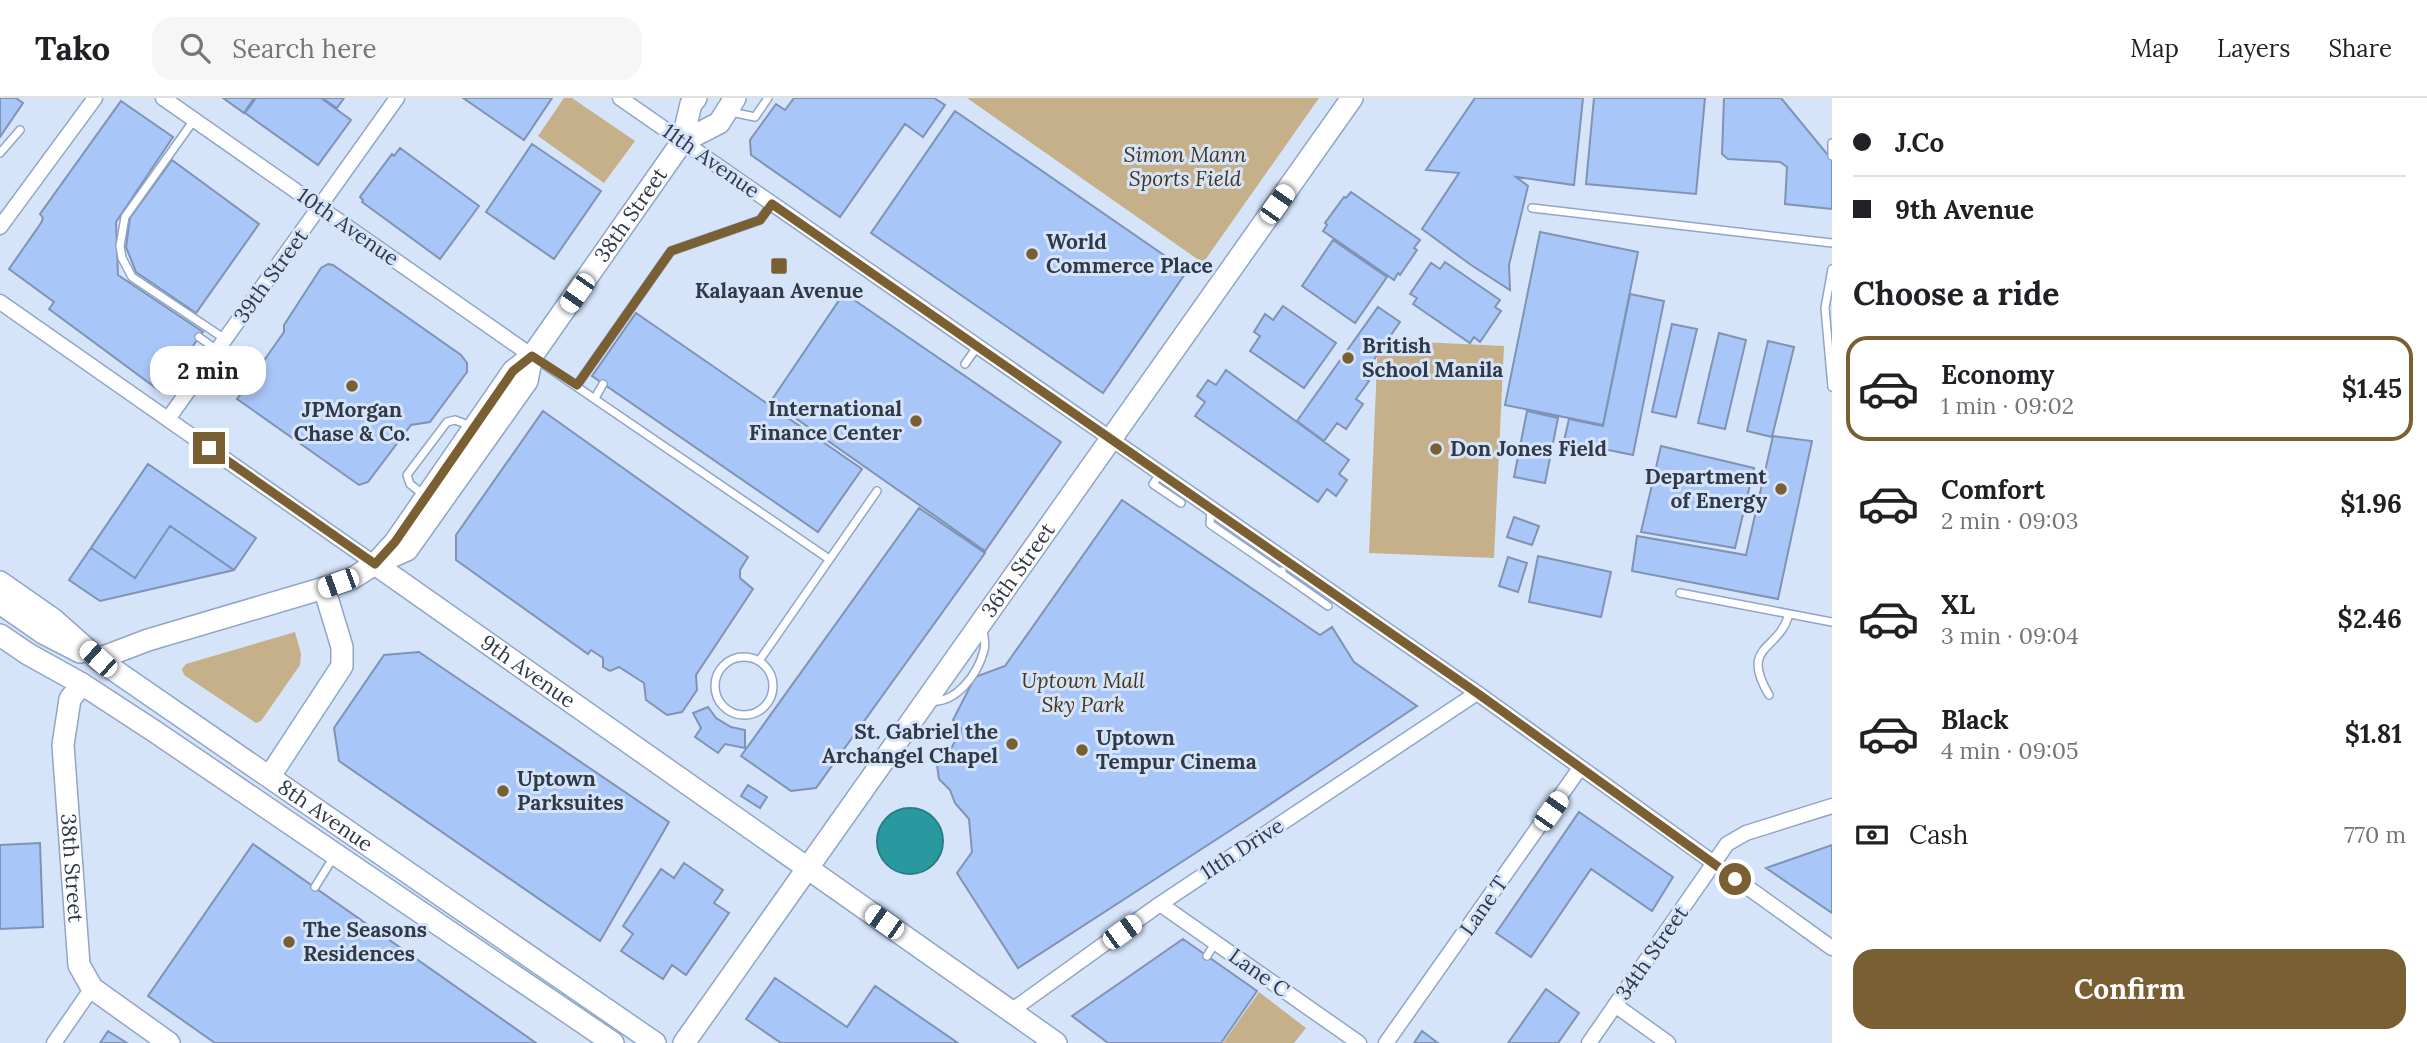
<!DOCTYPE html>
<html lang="en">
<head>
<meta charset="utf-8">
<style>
	:root { --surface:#fff; --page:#f6f6f6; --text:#202124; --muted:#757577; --line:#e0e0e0; --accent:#795f31 }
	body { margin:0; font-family:Lora,serif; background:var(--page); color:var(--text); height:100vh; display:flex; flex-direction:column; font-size:26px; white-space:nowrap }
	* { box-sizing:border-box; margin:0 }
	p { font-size:23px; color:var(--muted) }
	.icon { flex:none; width:38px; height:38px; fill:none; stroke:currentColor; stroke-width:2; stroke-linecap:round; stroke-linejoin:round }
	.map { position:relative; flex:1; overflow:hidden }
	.details { display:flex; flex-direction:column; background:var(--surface); width:595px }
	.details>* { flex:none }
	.hud { display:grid; align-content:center; height:154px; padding:0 21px; background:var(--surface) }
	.end { position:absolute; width:32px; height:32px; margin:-16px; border:9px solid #795f31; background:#fff; box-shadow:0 0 0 4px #fff }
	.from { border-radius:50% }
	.bubble { position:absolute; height:49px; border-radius:21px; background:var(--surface); box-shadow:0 4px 10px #0003; font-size:23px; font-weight:800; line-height:49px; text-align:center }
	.car { position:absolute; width:21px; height:42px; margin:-21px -10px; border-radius:9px; box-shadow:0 0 5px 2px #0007; background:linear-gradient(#fff 24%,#345 0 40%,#fff 0 76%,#345 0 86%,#fff 0) }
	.hud b { display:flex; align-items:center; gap:24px; height:66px; font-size:26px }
	.hud b+b { border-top:2px solid var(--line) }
	.hud i { width:18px; height:18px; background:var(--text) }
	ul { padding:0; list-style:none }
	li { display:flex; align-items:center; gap:21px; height:105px; margin:0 14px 10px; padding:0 7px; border:4px solid transparent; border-radius:21px }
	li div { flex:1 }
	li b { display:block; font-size:26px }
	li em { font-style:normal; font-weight:800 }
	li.active { border-color:var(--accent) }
	li>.icon { width:63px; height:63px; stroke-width:1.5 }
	h2 { padding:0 21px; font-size:32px; line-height:84px }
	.pay { display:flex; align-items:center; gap:18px; height:77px; padding:0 21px; font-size:26px }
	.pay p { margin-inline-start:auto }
	.button { display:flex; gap:14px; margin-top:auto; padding:14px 21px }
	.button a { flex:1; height:80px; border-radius:21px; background:var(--accent); color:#fff; font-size:28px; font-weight:800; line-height:80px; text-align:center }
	header { display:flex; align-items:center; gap:42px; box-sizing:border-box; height:98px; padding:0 35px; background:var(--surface); border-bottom:2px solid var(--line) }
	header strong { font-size:33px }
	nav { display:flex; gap:38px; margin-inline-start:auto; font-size:24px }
	.search { width:490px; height:63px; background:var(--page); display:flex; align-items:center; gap:18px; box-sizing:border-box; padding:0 24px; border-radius:21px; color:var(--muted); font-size:26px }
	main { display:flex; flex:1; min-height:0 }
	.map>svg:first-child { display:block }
</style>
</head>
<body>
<header>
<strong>Tako</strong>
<div class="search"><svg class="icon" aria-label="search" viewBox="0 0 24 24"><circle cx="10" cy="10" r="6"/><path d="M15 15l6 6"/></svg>Search here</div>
<nav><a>Map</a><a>Layers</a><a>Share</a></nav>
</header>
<main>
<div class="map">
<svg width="1832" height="945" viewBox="0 0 1832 945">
	<rect width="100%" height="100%" fill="#d6e4fa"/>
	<path fill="#c6b089" d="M 564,0 L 572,0 L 635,43 L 604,85 L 538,38 Z
		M 967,0 L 1319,0 L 1203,165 Z
		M 1378,242 L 1504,248 L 1494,460 L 1369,455 Z
		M 295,534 L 301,556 L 300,567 L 261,623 L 256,625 L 184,577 L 182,571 L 186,566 Z
		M 1259,894 L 1306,930 L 1294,945 L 1223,945 Z"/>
	<path fill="#2999a0" stroke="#2b7c85" stroke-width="2" d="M877 743a33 33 0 1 1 66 0a33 33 0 1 1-66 0Z"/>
	<path fill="#a9c6f8" stroke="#7f93b5" stroke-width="2" d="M 0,0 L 16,0 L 23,5 L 0,39 Z
		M 223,0 L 254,0 L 244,15 Z
		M 256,0 L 321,0 L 351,22 L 318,67 L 245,15 Z
		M 322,0 L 344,0 L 337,10 Z
		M 463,0 L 552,0 L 524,42 Z
		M 794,0 L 934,0 L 945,7 L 923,39 L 905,26 L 840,119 L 751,57 L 750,42 L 776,6 L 785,12 Z
		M 1475,0 L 1583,0 L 1574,87 L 1516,79 L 1528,88 L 1509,167 L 1510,192 L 1471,167 L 1422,131 L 1459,75 L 1426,72 Z
		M 1594,0 L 1705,0 L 1696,96 L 1586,86 Z
		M 1724,0 L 1781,0 L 1832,62 L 1832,111 L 1785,106 L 1787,69 L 1780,64 L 1728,61 L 1722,56 Z
		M 121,3 L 173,39 L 116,124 L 118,177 L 203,234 L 160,293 L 49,211 L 54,204 L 9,171 L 41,125 L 43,120 L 40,116 Z
		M 955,13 L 1187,173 L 1103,295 L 871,135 Z
		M 532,46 L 601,93 L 554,161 L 486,114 Z
		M 400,50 L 479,108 L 440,161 L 362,104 L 363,102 L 360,99 L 392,56 L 394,58 Z
		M 172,62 L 259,126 L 196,215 L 136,174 L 126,149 L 130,120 Z
		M 1351,94 L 1420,142 L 1414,150 L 1417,152 L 1400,177 L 1398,175 L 1394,182 L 1323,133 L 1327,127 L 1325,125 L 1344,99 L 1346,100 Z
		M 1540,134 L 1638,154 L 1603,327 L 1505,307 Z
		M 1333,142 L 1387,179 L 1355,225 L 1302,188 Z
		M 1445,164 L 1500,202 L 1495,209 L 1501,213 L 1480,244 L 1474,239 L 1470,245 L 1413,206 L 1417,200 L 1410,196 L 1431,165 L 1440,171 Z
		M 328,166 L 333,167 L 461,257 L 467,265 L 467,274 L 430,324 L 411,327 L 368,384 L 359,387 L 237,301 L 284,234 L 284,227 L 321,170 Z
		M 844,195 L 1061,344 L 985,453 L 771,303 Z
		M 1630,196 L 1664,203 L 1633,357 L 1564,343 L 1569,321 L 1603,328 Z
		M 1283,208 L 1336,245 L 1304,290 L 1250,253 L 1260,238 L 1254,234 L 1265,216 L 1273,222 Z
		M 1378,209 L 1400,224 L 1362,279 L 1369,283 L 1356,301 L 1363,306 L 1346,331 L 1337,325 L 1324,343 L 1297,323 Z
		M 636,215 L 862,371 L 818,434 L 592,278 Z
		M 1672,226 L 1697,231 L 1676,319 L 1652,314 Z
		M 1719,235 L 1746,242 L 1725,331 L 1698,325 Z
		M 1768,243 L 1794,249 L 1772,339 L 1747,333 Z
		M 1226,272 L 1349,362 L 1339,376 L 1347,382 L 1336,398 L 1327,391 L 1318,404 L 1195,318 L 1205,304 L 1197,298 L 1208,282 L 1216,287 Z
		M 543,313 L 748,459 L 740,472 L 740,480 L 753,491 L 696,577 L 697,592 L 682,614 L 667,617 L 646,602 L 644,585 L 619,569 L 610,573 L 603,569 L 603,560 L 591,552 L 588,556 L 456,462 L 456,437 Z
		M 1527,313 L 1558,320 L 1545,385 L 1514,379 Z
		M 1773,338 L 1812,343 L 1778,501 L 1632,473 L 1637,438 L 1746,457 Z
		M 1661,348 L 1754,370 L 1735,450 L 1641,434 Z
		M 148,366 L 256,440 L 234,472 L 100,503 L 69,482 Z
		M 148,366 L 256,440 L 234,472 L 170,428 L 135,480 L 91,450 Z
		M 1122,402 L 1320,537 L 1332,529 L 1354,564 L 1417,608 L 1254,717 L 1018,870 L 957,775 L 972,754 L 969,721 L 955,705 L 950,692 L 939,681 L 937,667 L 944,663 L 962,631 L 953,622 L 975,579 L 1005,568 Z
		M 919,410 L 985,455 L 816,690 L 791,693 L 741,658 Z
		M 1514,419 L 1539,428 L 1532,447 L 1507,439 Z
		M 1538,458 L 1611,474 L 1601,519 L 1529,504 Z
		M 1508,459 L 1527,465 L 1518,494 L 1499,488 Z
		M 419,554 L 669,724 L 600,843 L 339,663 L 334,630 L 384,557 Z
		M 708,609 L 716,620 L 731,629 L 745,632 L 745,650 L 725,646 L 718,655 L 695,639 L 701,630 L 693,615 Z
		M 748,687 L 767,699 L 760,710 L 741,698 Z
		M 1579,714 L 1673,779 L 1652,813 L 1591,771 L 1531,859 L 1496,835 Z
		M 40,745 L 43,829 L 0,831 L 0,747 Z
		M 253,746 L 536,945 L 215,945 L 148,898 Z
		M 253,746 L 536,945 L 215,945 L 148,898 Z
		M 1832,747 L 1832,815 L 1766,770 Z
		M 684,765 L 723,792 L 714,805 L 729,815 L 686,877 L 672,867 L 663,881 L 621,853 L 633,836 L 623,828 L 661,771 L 674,780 Z
		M 1183,841 L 1257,893 L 1221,945 L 1108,945 L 1072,918 Z
		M 775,880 L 847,929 L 875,888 L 958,945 L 781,945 L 746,921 Z
		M 1546,891 L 1579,915 L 1558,945 L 1508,945 Z
		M 108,933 L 127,945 L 100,945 Z
		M 1422,933 L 1438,945 L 1414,945 Z"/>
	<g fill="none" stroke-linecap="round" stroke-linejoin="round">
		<defs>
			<path id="lane" d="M 731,14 L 755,19 L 768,0
				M 194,22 L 125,119 L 120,148 L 122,160 L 132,179 L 225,241
				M 0,55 L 20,32
				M 1832,58 L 1832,45
				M 1532,110 L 1832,145
				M 1832,171 L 1825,210 L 1832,289
				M 199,239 L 217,252
				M 536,261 L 829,461
				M 965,266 L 977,249
				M 577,287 L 671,153 L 760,122 L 772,105
				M 595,300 L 603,286
				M 1160,376 L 1153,386 L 1181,405
				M 425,398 L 410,386 L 407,377 L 447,324 L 455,322 L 471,328
				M 1211,411 L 1210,426 L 1281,475
				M 1282,473 L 1281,475 L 1328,508
				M 1680,495 L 1832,524
				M715 588a29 29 0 1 1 58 0a29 29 0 1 1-58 0Z
				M 759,563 L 877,393
				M 1769,597 C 1739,546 1779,554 1789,516
				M 930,603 C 956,606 978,576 984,552 C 986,545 984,537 982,530
				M 315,789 L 335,757
				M 1207,858 L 1215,845"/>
			<path id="street" d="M 163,0 L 532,258
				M 620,0 L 1477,595 L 1832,850
				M 0,129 L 95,0
				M 0,204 L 375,466
				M 168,321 L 397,0
				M 1160,806 L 1359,945
				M 1615,907 L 1668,945
				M 1011,913 L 1160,806 L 1477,595
				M 54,945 L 92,890
				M 1386,945 L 1580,670
				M 1589,945 L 1727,746 L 1746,735 L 1832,708"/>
			<g id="secondary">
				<path d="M 682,44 L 719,25 L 735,0"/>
				<path id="s1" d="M 375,466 L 1056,945"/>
				<path id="s2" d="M 375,466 L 395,444 L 513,273 L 532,258 L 682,44 L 691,6 L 696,0"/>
				<path id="s3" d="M 0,484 L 53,521 L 98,561 L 655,945"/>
				<path d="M 0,505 L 43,535 L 80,554"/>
				<path d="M 0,537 L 28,556 L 82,586 L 154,633 L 613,945"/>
				<path d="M 98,561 L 148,542 L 324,490 L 353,480 L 375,466 L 407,452 L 527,283 L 532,258"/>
				<path id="s4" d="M 82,586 L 70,601 L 63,647 L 79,867 L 92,890 L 169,945"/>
				<path d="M 270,678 L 342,568 L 342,549 L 324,490"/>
				<path id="s5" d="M 684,945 L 1352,0"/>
			</g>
		</defs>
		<use href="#lane" stroke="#90a5c8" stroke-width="10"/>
		<use href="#street" stroke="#90a5c8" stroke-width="17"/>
		<use href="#secondary" stroke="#90a5c8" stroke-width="24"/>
		<use href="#lane" stroke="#fff" stroke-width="7"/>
		<use href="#street" stroke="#fff" stroke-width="14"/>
		<use href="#secondary" stroke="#fff" stroke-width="21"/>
	</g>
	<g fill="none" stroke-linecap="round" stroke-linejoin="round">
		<path stroke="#795f31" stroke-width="9" d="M 209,350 L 375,466 L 395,444 L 513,273 L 532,258 L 577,287 L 671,153 L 760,122 L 772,106 L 1477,595 L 1735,781"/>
	</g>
	<g fill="#795f31" stroke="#d6e4fa" stroke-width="2.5">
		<circle cx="1032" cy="156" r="7"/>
		<rect x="770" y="159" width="18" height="18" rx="3.5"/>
		<circle cx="1348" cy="260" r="7"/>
		<circle cx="352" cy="288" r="7"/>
		<circle cx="916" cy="323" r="7"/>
		<circle cx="1436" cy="351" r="7"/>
		<circle cx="1781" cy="391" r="7"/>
		<circle cx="1012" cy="646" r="7"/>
		<circle cx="1082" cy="652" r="7"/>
		<circle cx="503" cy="693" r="7"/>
		<circle cx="289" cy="844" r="7"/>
	</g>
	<g text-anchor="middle" stroke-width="6" stroke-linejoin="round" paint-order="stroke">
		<g font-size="21" font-style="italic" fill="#463618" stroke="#d6e4fa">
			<text x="1185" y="64">Simon Mann<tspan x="1185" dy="24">Sports Field</tspan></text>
			<text x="1083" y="590">Uptown Mall<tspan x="1083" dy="24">Sky Park</tspan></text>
		</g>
		<g font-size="21" fill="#303947" stroke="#d6e4fa">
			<text transform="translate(711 63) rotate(35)" y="7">11th Avenue</text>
			<text dy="7" stroke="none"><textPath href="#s2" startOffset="434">38th Street</textPath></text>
			<text transform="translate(348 129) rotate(35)" y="7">10th Avenue</text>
			<text transform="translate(271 178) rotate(-54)" y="7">39th Street</text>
			<text dy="7" stroke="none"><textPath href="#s5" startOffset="579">36th Street</textPath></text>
			<text dy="7" stroke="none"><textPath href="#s1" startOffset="187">9th Avenue</textPath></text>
			<text dy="7" stroke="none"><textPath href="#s3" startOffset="401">8th Avenue</textPath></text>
			<text transform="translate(1242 751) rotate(-33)" y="7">11th Drive</text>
			<text dy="7" stroke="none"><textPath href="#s4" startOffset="189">38th Street</textPath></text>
			<text transform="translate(1484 808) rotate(-55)" y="7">Lane T</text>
			<text transform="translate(1652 855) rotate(-55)" y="7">34th Street</text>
			<text transform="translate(1259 875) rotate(35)" y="7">Lane C</text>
		</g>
		<g font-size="21" font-weight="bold" fill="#303947" stroke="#d6e4fa" text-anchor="start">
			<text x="1046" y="151">World<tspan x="1046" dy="24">Commerce Place</tspan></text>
			<text x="779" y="200" text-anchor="middle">Kalayaan Avenue</text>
			<text x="1362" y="255">British<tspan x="1362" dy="24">School Manila</tspan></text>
			<text x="902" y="318" text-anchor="end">International<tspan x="902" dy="24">Finance Center</tspan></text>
			<text x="352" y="319" text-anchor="middle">JPMorgan<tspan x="352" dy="24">Chase &amp; Co.</tspan></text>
			<text x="1450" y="358">Don Jones Field</text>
			<text x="1767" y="386" text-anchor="end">Department<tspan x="1767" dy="24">of Energy</tspan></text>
			<text x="998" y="641" text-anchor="end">St. Gabriel the<tspan x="998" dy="24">Archangel Chapel</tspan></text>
			<text x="1096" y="647">Uptown<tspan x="1096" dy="24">Tempur Cinema</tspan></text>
			<text x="517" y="688">Uptown<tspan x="517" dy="24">Parksuites</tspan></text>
			<text x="303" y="839">The Seasons<tspan x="303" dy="24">Residences</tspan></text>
		</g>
	</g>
</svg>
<i class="end from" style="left:1735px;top:781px"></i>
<i class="end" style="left:209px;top:350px"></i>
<div class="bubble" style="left:150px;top:248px;width:116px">2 min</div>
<i class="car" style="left:1277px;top:106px;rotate:35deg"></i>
<i class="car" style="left:577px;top:195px;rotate:215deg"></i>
<i class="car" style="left:338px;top:485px;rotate:250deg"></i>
<i class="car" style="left:98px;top:561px;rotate:312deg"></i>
<i class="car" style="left:1551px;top:713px;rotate:35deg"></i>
<i class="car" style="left:884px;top:824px;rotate:305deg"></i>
<i class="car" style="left:1122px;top:834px;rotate:54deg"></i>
</div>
<section class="details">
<div class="hud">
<b><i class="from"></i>J.Co</b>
<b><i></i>9th Avenue</b>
</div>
<h2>Choose a ride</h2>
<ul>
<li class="active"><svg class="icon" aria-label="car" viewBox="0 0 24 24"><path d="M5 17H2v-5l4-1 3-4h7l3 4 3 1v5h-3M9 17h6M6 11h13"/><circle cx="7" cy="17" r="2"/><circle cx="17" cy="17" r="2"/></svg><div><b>Economy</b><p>1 min · 09:02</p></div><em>$1.45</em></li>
<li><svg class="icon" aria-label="car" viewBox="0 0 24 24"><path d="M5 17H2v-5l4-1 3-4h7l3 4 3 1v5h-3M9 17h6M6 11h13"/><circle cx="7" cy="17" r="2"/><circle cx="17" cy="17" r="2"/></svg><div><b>Comfort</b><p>2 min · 09:03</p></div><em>$1.96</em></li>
<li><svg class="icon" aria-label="car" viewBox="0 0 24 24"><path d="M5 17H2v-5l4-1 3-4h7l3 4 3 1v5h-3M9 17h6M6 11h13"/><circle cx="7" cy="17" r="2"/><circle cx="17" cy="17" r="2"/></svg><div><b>XL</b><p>3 min · 09:04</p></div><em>$2.46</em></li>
<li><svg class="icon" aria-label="car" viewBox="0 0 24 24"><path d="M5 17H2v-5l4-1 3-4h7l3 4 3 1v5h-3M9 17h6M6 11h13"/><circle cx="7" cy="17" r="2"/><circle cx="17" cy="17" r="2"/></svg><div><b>Black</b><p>4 min · 09:05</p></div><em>$1.81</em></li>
</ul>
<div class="pay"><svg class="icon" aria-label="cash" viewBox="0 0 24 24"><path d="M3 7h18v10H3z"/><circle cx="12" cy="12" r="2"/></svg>Cash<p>770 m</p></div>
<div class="button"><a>Confirm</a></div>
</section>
</main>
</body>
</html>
